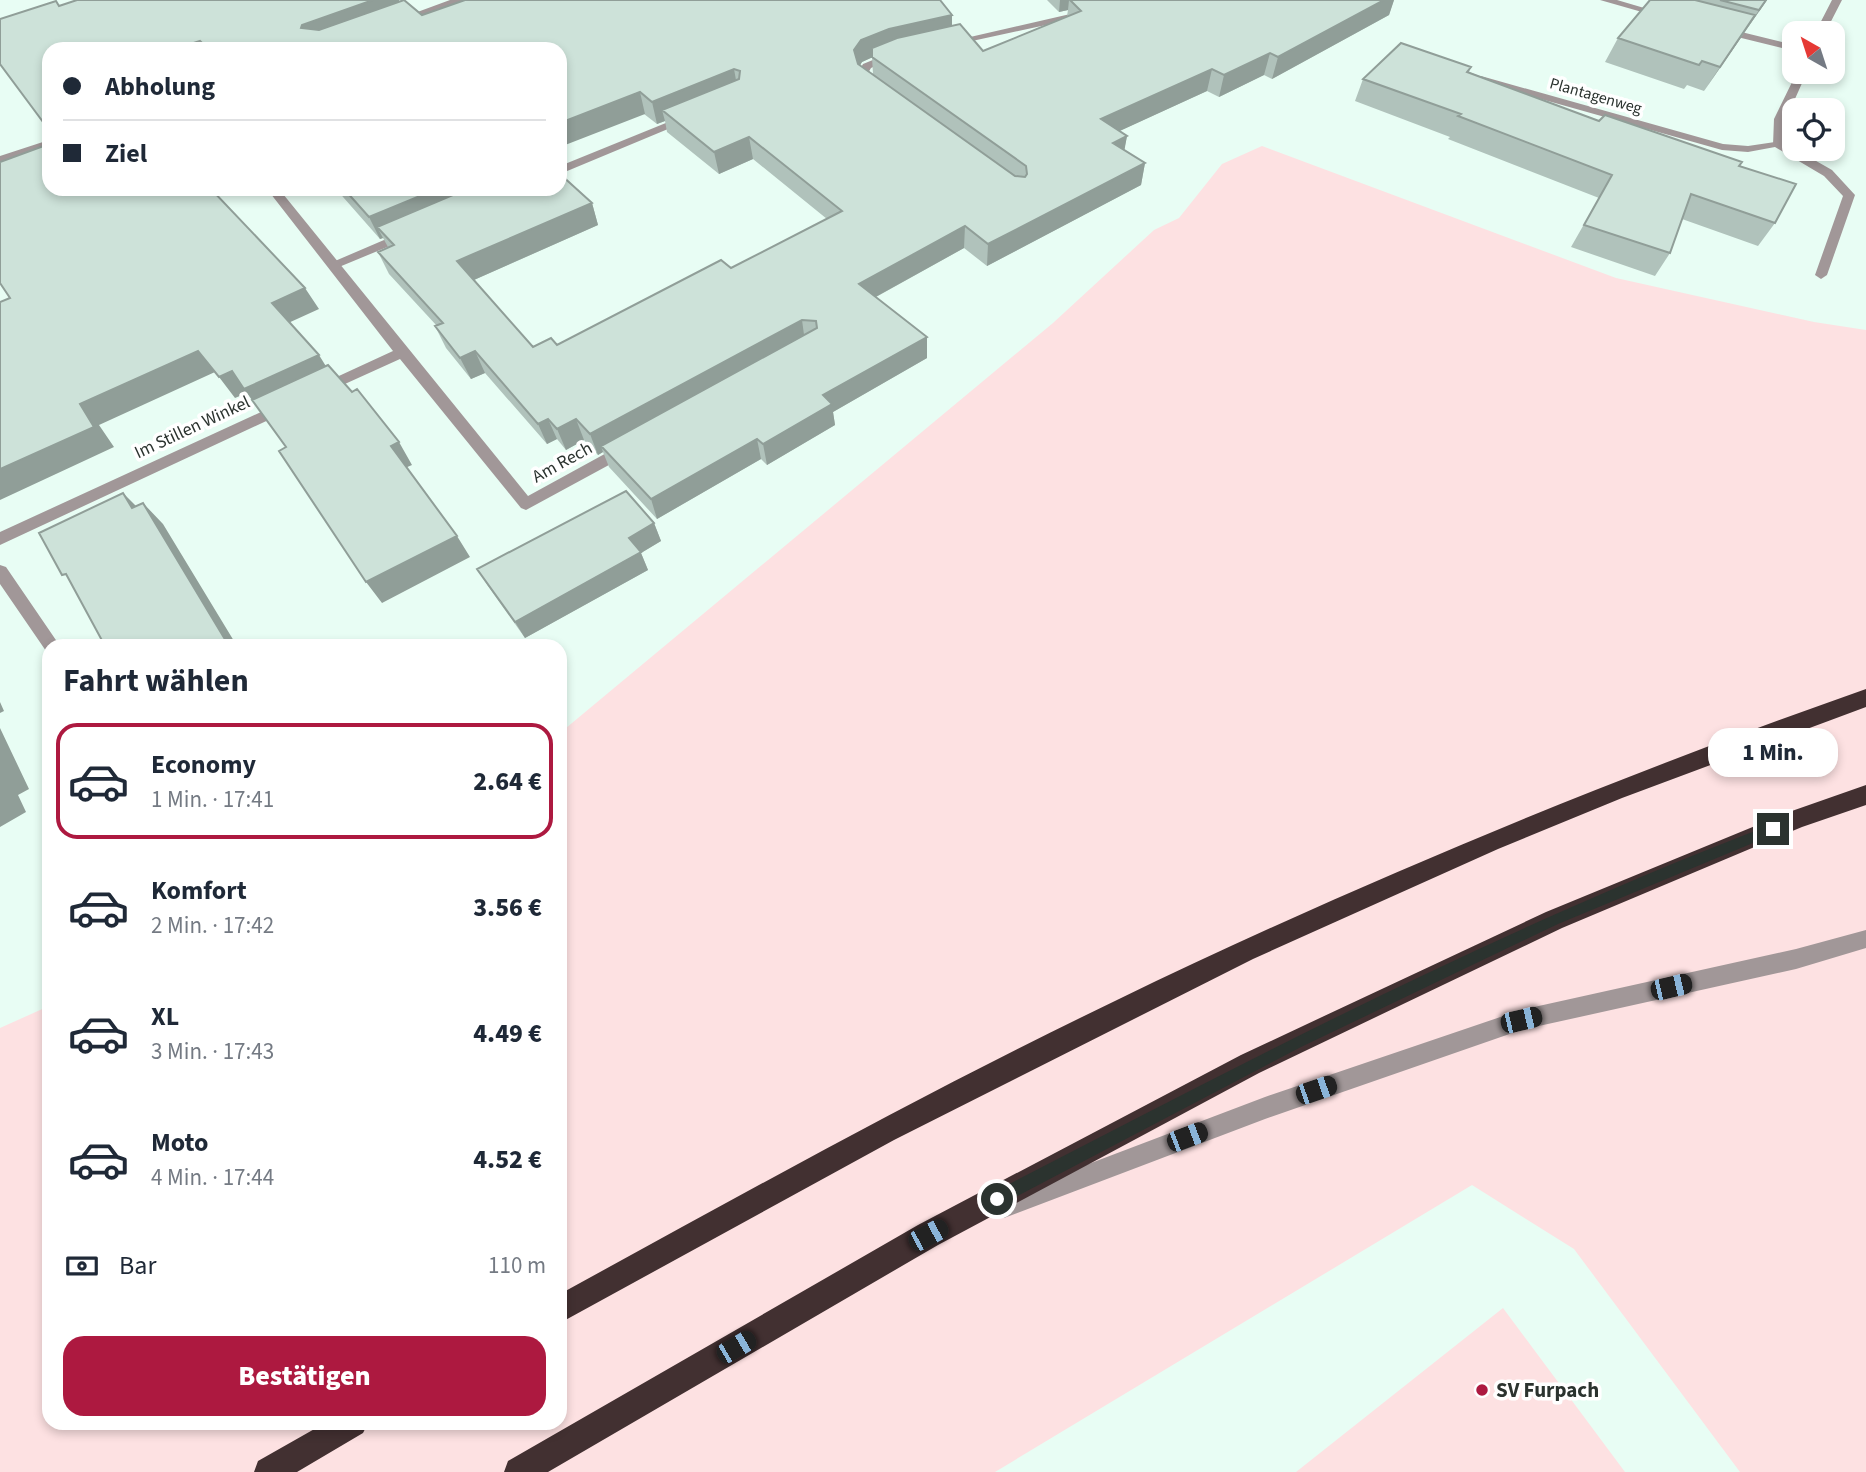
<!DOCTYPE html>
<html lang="de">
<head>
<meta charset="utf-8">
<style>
	:root { --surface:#fff; --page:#f2f2f3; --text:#1f2937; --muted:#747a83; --line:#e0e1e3; --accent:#ad1940 }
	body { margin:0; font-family:"Source Sans 3",sans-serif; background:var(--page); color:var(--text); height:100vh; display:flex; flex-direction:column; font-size:26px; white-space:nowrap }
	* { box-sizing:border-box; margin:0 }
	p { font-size:23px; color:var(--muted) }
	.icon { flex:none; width:38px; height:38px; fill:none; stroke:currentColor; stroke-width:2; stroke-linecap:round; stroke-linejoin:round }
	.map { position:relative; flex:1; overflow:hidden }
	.panel { position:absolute; left:42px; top:639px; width:525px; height:791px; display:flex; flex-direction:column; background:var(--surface); border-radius:21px; box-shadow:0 4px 10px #0003 }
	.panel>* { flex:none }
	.guide { position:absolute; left:42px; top:42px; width:525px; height:154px; border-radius:21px; box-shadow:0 4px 10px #0003; display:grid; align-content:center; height:154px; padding:0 21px; background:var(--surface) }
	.needle { width:46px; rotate:321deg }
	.tools { position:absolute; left:1782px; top:21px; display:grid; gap:14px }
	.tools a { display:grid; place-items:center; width:63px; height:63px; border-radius:14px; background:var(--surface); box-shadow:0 4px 10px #0003; font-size:35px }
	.end { position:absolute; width:32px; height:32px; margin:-16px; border:9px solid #2b332f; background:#fff; box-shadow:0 0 0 4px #fff }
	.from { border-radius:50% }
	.bubble { position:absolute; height:49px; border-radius:21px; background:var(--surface); box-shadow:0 4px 10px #0003; font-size:23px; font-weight:800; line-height:49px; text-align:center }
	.car { position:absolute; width:21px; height:42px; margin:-21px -10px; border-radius:9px; box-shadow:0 0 5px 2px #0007; background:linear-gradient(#222 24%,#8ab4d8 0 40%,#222 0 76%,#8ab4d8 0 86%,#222 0) }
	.guide b { display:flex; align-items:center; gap:24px; height:66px; font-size:26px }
	.guide b+b { border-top:2px solid var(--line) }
	.guide i { width:18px; height:18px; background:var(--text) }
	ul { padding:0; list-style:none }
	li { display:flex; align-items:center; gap:21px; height:116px; margin:0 14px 10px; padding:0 7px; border:4px solid transparent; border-radius:21px }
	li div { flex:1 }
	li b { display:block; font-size:26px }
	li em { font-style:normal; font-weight:800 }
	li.current { border-color:var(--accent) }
	li>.icon { width:63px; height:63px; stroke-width:1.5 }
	h2 { padding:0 21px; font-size:32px; line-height:84px }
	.pay { display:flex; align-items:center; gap:18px; height:77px; padding:0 21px; font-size:26px }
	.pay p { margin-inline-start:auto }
	.primary-button { display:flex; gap:14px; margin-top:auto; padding:14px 21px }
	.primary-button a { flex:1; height:80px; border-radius:21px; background:var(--accent); color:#fff; font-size:28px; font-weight:800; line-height:80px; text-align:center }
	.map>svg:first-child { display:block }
</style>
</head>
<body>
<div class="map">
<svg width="1866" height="1472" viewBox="0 0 1866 1472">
	<rect width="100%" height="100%" fill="#e8fdf4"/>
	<path fill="#fde1e2" d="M 1262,146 L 1616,278 L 1814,322 L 1866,330 L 1866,1472 L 1740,1472 L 1574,1249 L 1472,1185 L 995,1472 L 0,1472 L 0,1028 L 49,1006 L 49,1423 L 560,1423 L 560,733 L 1053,323 L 1154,230 L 1179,218 L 1222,164 Z
		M 1503,1308 L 1625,1472 L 1296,1472 Z"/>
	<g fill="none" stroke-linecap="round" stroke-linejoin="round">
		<path fill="#a19798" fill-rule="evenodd" d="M 1481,76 L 1723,144 L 1748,146 L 1781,141 L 1832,170 L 1855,195 L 1827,275 L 1821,279 L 1815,275 L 1843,196 L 1824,176 L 1775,147 L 1748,152 L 1722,150 L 1477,81 L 1476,79 Z
			M 688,114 L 694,117 L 692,119 L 560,174 L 560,166 Z
			M 405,231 L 411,235 L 409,238 L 339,267 L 334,268 L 328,264 Z
			M 0,565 L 6,567 L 60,646 L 49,646 L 49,652 L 46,651 L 0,584 Z
			M 1866,930 L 1866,948 L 1796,969 L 1521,1030 L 1265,1119 L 1004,1218 L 996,1215 L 993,1207 L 996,1199 L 1004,1196 L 1265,1097 L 1521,1010 L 1796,949 Z"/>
		<path fill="#a19798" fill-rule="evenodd" d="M 450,0 L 465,0 L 402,23 L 393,21 Z
			M 1600,0 L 1617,0 L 1668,15 L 1663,18 Z
			M 1832,0 L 1842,0 L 1825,33 L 1815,33 Z
			M 1079,12 L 1084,15 L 1083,17 L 949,46 L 944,43 Z
			M 1721,27 L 1794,45 L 1794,51 L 1717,32 L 1716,30 Z
			M 890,53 L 899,55 L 871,68 L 868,73 L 871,81 L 879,88 L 869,90 L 861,83 L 858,73 L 863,64 Z
			M 1797,72 L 1807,72 L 1786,119 L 1783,143 L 1773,145 L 1774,119 Z
			M 49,140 L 49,147 L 0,164 L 0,156 Z
			M 267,189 L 279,189 L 528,496 L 621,445 L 631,445 L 633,449 L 631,453 L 526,510 L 521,508 L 400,359 L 325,393 L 315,393 L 315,387 L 393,351 Z
			M 285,401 L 292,406 L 290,410 L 0,545 L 0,532 Z"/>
		<path fill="#423031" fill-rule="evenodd" d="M 1866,689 L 1866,707 L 1622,798 L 1498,849 L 1253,959 L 894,1140 L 560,1323 L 560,1294 C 744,1193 928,1091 1117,1000 C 1361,882 1610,779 1866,689 Z
			M 1866,785 L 1866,805 L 1802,827 L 1562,928 L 1259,1073 L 938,1245 L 548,1472 L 504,1472 L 508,1461 L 918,1225 L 1241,1055 L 1546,912 L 1789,812 Z
			M 325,1423 L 368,1423 L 363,1433 L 297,1472 L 254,1472 L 258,1461 Z"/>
	</g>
	<path fill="#b0c2bb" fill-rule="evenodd" d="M 77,0 L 399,0 L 399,2 L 422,15 L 952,15 L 952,25 L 983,51 L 1067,16 L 1068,10 L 1059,12 L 1047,0 L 1394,0 L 1389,15 L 1272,79 L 1264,75 L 1219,97 L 1207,91 L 1119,131 L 1127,136 L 1124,150 L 1145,163 L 1141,185 L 987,266 L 964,248 L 876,297 L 927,358 L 833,412 L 835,425 L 767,465 L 761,459 L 657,519 L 609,467 L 603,452 L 598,455 L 584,440 L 566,450 L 557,439 L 547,444 L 485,373 L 471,379 L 446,348 L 435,326 L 437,326 L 389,274 L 378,252 L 388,247 L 383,238 L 380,239 L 336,189 L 560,189 L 592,203 L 598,225 L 474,280 L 533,347 L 557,345 L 731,268 L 827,219 L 753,159 L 719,174 L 667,132 L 665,121 L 657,124 L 560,49 L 49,49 ZM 872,57 L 873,74 L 860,65 L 862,62 Z
		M 1650,0 L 1767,0 L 1704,91 L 1687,85 L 1684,89 L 1605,62 L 1618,38 Z
		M 1471,67 L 1469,72 L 1599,121 L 1739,166 L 1775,223 L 1758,246 L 1682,219 L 1670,253 L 1655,276 L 1571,247 L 1599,198 L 1448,139 L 1450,137 L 1355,101 L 1363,79 Z
		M 654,523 L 661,541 L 641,553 L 648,570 L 525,638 L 488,586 L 477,569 Z"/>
	<path fill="#909e98" d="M 373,0 L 399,0 L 404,14 L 313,47 L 301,28 L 302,25 Z
		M 1060,0 L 1069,0 L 1068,10 L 1059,12 Z
		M 1384,0 L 1394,0 L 1389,15 L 1272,79 L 1278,57 Z
		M 1766,0 L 1767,0 L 1746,30 L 1759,10 Z
		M 952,15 L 952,36 L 889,50 L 862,62 L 856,72 L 854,50 L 861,40 L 889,29 Z
		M 1755,15 L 1740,39 L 1704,91 L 1720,67 Z
		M 200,41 L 205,49 L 175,49 Z
		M 1270,53 L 1264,75 L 1219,97 L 1224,75 Z
		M 734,69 L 738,91 L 662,110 L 665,121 L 657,124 L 652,102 Z
		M 1212,69 L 1207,91 L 1098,141 L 1101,119 Z
		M 640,92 L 645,114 L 560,147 L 560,123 Z
		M 1127,136 L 1123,158 L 1113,143 Z
		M 749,137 L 753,159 L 719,174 L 714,152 Z
		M 1145,163 L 1141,185 L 987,266 L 988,244 Z
		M 437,189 L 498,189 L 377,227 L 383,238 L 380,239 L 369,217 Z
		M 592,203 L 598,225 L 467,283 L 457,261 Z
		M 965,226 L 964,248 L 861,305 L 859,284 Z
		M 305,288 L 319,309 L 286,324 L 272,303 Z
		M 802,320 L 805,342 L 601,446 L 603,452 L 598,455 L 590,434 Z
		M 927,337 L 927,358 L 833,412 L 835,425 L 767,465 L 763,444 L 823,395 Z
		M 198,351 L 215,372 L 99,425 L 114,447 L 0,500 L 0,469 L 80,404 Z
		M 475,351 L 485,373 L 471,379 L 460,358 Z
		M 319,355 L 332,376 L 259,410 L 247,393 L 235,398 L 219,377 L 232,371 Z
		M 548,419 L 557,439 L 547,444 L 538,424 Z
		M 576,419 L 584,440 L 566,450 L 557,429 Z
		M 757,439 L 761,459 L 657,519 L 651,499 Z
		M 399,442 L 412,465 L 405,468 L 391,446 Z
		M 123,493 L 144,514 L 132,508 Z
		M 143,503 L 163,524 L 237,646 L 229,646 Z
		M 654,523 L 661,541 L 641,553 L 648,570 L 525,638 L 515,622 L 629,538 Z
		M 457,536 L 470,557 L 382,603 L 366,582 Z
		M 0,702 L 4,711 L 0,713 Z
		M 0,728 L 29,789 L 18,795 L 26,812 L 0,827 Z"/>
	<path fill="#cde2d9" stroke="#909e98" stroke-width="2" d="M 77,0 L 373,0 L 302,25 L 301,28 L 319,30 L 404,0 L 422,15 L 465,0 L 940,0 L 952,15 L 889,29 L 861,40 L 854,50 L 858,64 L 1015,176 L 1025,177 L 1027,174 L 1026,166 L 872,57 L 872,48 L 897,38 L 960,24 L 983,51 L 1081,11 L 1070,0 L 1384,0 L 1278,57 L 1270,53 L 1224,75 L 1212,69 L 1101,119 L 1127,136 L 1113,143 L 1145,163 L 988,244 L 965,226 L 859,284 L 927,337 L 823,395 L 832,404 L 763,444 L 757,439 L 651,499 L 601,446 L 817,328 L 816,321 L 802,320 L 590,434 L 576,419 L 557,429 L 548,419 L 538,424 L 475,351 L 460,358 L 435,326 L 443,323 L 378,252 L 394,245 L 377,227 L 467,189 L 560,189 L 560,174 L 592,203 L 457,261 L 533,347 L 551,338 L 557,345 L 721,260 L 731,268 L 842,211 L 749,137 L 714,152 L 662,110 L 739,79 L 740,71 L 734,69 L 652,102 L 640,92 L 560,123 L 560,49 L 423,49 L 421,47 L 417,49 L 208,49 L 200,41 L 175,49 L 49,49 L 49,130 L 0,64 L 0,19 L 56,1 L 59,6 Z
		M 1650,0 L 1695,0 L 1755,15 L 1720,67 L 1702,61 L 1699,65 L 1618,38 Z
		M 1720,0 L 1766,0 L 1759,10 Z
		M 1401,43 L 1471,67 L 1467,72 L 1599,121 L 1605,115 L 1742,162 L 1739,166 L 1796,184 L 1775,223 L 1691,194 L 1670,253 L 1584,225 L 1612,175 L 1458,116 L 1461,114 L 1363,79 Z
		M 49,144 L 49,189 L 211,189 L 305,288 L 272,303 L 319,355 L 244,389 L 232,371 L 219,377 L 198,351 L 80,404 L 94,427 L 0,469 L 0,302 L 10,298 L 0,283 L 0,162 Z
		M 344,189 L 437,189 L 369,217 Z
		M 328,365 L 352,392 L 357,389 L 399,442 L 391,446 L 457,536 L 366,582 L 279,451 L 286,447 L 252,400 Z
		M 626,491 L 654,523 L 629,538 L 641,552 L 515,622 L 477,569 Z
		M 123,493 L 132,508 L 143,503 L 229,646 L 105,646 L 66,574 L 62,575 L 39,533 Z"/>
	<path fill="#2b332f" d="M 1773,824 L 1779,829 L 1777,833 L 1558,924 L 1301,1047 L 1002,1204 L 997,1206 L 992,1204 L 990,1199 L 992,1193 C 1248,1060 1503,927 1773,824 Z"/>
	<circle fill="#ad1940" stroke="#fff" stroke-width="2.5" cx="1482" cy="1390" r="7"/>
	<g text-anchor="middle" stroke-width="7" stroke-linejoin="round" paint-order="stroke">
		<g font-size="16" fill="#2b332f" stroke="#fff">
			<text transform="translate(1596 95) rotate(16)" y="6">Plantagenweg</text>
		</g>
		<g font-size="18" fill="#2b332f" stroke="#fff">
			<text transform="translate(192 427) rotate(-25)" y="6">Im Stillen Winkel</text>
			<text transform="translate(562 462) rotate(-29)" y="6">Am Rech</text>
		</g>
		<g font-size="21" font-weight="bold" fill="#2b332f" stroke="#fff" text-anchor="start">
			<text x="1496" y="1397">SV Furpach</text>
		</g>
	</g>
</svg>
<div class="tools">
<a><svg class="needle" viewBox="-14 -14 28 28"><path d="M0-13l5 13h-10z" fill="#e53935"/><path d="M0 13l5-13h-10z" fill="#747a83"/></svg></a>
<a><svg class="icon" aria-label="locate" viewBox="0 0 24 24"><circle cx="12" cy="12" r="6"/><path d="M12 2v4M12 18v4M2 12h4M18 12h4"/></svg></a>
</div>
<i class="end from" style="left:997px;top:1199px"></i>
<i class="end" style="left:1773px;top:829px"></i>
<div class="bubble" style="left:1708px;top:728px;width:130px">1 Min.</div>
<i class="car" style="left:1671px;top:987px;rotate:77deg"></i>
<i class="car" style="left:1521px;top:1020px;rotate:77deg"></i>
<i class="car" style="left:1316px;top:1090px;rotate:71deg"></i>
<i class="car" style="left:1187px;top:1137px;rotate:69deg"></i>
<i class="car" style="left:928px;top:1235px;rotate:62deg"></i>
<i class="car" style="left:736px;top:1347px;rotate:60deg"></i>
<div class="guide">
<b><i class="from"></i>Abholung</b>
<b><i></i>Ziel</b>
</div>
<section class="panel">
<h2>Fahrt wählen</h2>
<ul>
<li class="current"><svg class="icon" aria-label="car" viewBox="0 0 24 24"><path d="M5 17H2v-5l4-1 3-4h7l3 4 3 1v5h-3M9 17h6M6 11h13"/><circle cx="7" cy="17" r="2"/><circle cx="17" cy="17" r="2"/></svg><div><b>Economy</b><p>1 Min. · 17:41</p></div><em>2.64 €</em></li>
<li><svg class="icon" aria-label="car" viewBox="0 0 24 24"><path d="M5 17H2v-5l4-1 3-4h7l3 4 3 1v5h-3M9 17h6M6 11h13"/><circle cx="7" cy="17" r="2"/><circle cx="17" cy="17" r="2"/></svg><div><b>Komfort</b><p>2 Min. · 17:42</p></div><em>3.56 €</em></li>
<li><svg class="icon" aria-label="car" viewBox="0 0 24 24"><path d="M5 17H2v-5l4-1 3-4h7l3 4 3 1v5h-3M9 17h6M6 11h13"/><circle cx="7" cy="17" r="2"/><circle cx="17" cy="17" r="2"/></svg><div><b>XL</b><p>3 Min. · 17:43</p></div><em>4.49 €</em></li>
<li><svg class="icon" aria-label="car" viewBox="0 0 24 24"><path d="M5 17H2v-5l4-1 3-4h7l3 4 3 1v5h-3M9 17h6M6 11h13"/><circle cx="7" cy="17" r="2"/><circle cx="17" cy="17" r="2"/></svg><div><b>Moto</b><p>4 Min. · 17:44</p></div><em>4.52 €</em></li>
</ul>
<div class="pay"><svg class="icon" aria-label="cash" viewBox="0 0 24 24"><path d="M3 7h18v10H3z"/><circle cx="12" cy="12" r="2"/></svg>Bar<p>110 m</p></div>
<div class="primary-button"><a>Bestätigen</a></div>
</section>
</div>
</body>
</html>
